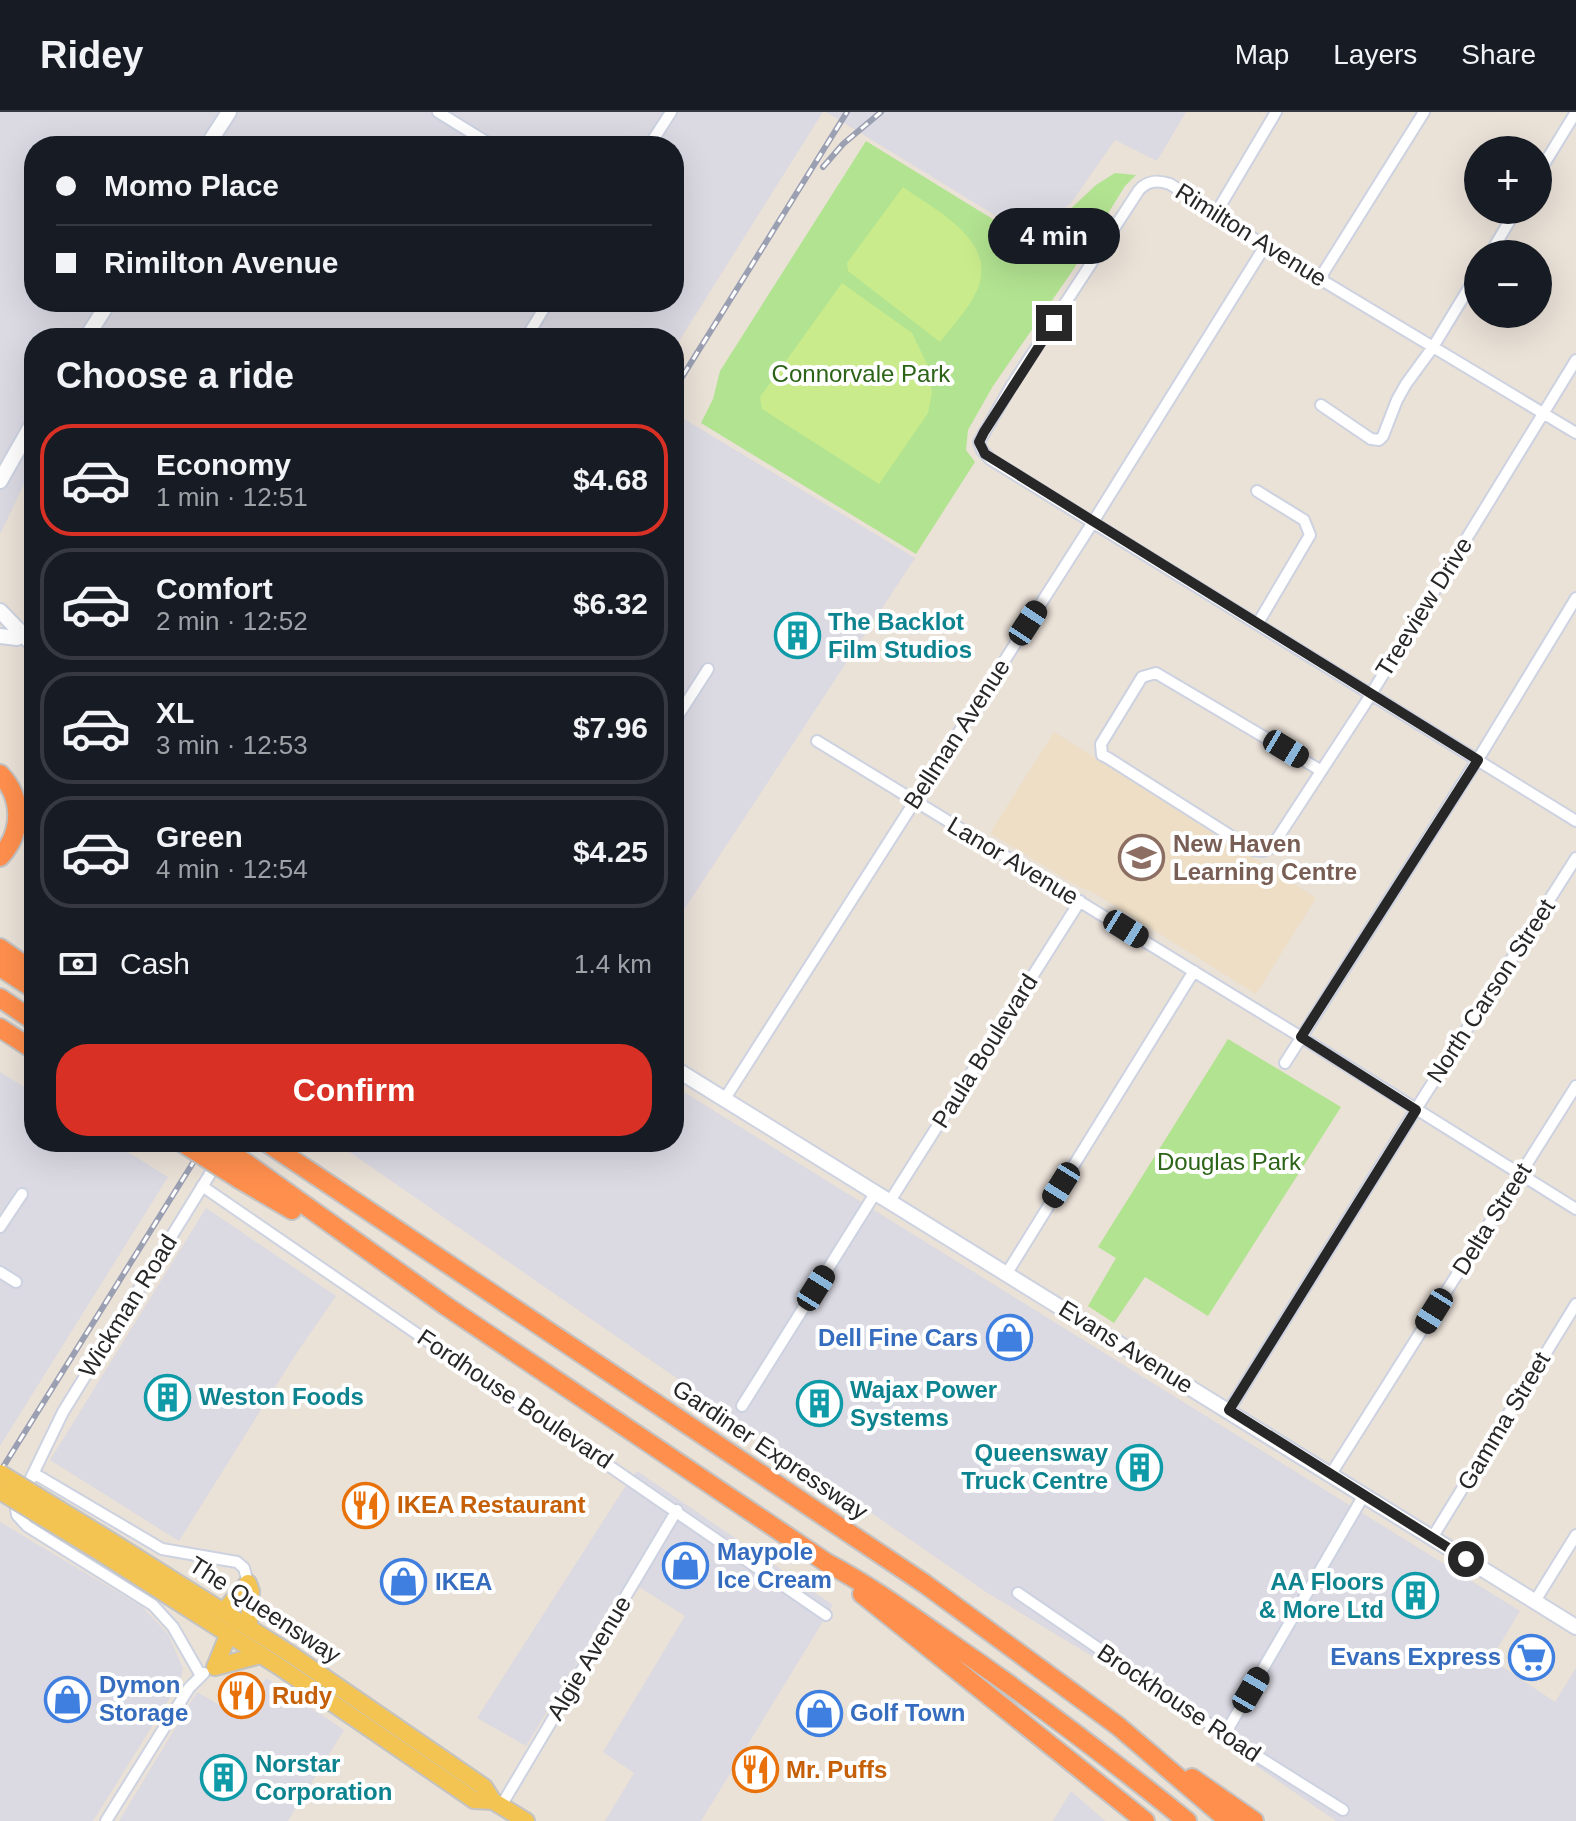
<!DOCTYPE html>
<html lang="en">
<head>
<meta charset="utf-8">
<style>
	:root { --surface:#171b24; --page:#20242c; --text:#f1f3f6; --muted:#9ea1a6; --line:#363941; --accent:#d93025 }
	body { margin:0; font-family:Helvetica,sans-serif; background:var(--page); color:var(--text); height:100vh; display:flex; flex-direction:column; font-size:30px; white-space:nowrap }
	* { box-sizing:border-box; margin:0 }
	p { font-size:26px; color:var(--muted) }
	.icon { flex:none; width:44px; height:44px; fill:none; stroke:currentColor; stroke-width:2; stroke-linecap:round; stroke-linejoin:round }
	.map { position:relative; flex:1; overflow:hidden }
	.drawer { position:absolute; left:24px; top:216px; width:660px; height:824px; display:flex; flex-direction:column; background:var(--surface); border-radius:32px; box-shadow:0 8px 32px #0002 }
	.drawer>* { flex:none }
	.banner { position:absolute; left:24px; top:24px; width:660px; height:176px; border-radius:32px; box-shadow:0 8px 32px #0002; display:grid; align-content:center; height:176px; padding:0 32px; background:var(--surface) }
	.buttons { position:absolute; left:1464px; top:24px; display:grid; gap:16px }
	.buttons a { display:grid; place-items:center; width:88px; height:88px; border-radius:50%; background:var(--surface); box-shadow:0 8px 32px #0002; font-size:40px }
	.end { position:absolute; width:36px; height:36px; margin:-18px; border:10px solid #272727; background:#fff; box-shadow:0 0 0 4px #fff }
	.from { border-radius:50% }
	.bubble { position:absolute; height:56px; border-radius:28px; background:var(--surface); box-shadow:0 8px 32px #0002; font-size:26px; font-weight:700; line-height:56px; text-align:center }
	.car { position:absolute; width:24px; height:48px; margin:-24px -12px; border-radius:10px; box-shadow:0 0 6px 2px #0007; background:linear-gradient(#222 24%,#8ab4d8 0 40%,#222 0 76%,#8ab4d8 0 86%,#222 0) }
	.banner b { display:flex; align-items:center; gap:28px; height:76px; font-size:30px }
	.banner b+b { border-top:2px solid var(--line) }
	.banner i { width:20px; height:20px; background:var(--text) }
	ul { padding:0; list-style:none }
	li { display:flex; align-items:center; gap:24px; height:112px; margin:0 16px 12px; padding:0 16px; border:4px solid var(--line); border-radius:32px }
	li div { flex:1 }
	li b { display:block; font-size:30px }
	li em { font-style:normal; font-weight:700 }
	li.active { border-color:var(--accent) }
	li>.icon { width:72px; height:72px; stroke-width:1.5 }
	h2 { padding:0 32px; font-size:36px; line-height:96px }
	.pay { display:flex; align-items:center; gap:20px; height:88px; padding:0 32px; font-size:30px }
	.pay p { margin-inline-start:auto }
	.button { display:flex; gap:16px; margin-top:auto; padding:16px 32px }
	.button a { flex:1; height:92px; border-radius:32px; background:var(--accent); color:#fff; font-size:32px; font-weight:700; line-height:92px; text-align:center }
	header { display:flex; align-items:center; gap:48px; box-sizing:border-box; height:112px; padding:0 40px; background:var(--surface); border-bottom:2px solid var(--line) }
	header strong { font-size:38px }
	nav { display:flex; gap:44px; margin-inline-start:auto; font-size:28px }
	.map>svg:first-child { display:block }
</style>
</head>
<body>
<header>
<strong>Ridey</strong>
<nav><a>Map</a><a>Layers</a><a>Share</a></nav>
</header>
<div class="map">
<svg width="1576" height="1709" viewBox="0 0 1576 1709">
	<rect width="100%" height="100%" fill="#eae1d7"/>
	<path fill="#dbd9e2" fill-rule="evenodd" d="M 0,0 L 823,0 L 674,237 L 674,226 L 34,226 L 34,352 L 0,422 ZM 34,34 L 674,34 L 674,190 L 34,190 Z
		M 826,0 L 1186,0 L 1157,49 L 1115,28 L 1071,91 L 1029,124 Z
		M 674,301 L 915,446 L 674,813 Z
		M 0,960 L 34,981 L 34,1030 L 112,1030 L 168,1065 L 0,1334 Z
		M 674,974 L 1520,1499 L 1491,1547 L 1555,1590 L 1576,1556 L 1576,1709 L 1336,1709 L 1138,1572 L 986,1480 L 335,1030 L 674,1030 Z
		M 206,1096 L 336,1184 L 294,1245 L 179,1429 L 50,1348 Z
		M 637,1359 L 833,1493 L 701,1709 L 605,1709 L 634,1661 L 603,1640 L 685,1504 L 628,1468 L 526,1634 L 477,1606 L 623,1378 Z
		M 0,1410 L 141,1494 L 168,1522 L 183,1556 L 181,1568 L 93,1709 L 0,1709 Z
		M 266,1566 L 344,1618 L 288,1709 L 119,1709 L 197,1580 L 242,1606 Z
		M 1071,1679 L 1105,1709 L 1053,1709 Z"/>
	<path fill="#eddec5" d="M 1054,620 L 1316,786 L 1256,882 L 1096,782 L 1072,771 L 990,721 Z"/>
	<path fill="#b2e391" d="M 866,29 L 1033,132 L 1096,73 L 1115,61 L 1136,63 L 1125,74 L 1073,158 L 993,274 L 968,318 L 966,338 L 975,350 L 916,442 L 701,311 L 713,287 L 720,259 Z
		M 1228,927 L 1341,995 L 1208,1204 L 1145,1165 L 1114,1211 L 1088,1194 L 1116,1146 L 1098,1135 Z"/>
	<path fill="#c9eb8c" d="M 903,75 C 935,98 999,129 977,178 C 969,197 952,214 940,230 L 848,159 L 847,151 Z
		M 842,171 L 912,221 L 928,254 L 932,281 L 928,301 L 879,372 L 762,297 L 760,285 Z"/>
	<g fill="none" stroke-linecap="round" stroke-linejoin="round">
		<defs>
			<path id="minor" d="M 438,0 L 493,34
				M 649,34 L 671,0
				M 1538,62 L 1576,0
				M 1216,101 L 1276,0
				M 1490,142 L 1516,98
				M 1320,166 L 1424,0
				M 526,226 L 548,190
				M 1321,293 L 1371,327 L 1379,328 L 1383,324 L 1397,288 L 1406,272 L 1433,235 L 1478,161
				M 1576,321 L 1265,134 L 1170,72 C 1158,68 1148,68 1139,78 L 1012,273 L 979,330 L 982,338 L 990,347 L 1576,709
				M 1257,379 L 1304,408 L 1310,423 L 1258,511
				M 674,610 L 708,557
				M 817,629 L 1301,925 L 1576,1097
				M 1320,658 L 1156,561 L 1142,565 L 1101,632 L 1102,643 L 1108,646 L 1253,738 L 1263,739 L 1271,736 L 1365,592 L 1576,248
				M 1285,951 L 1483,639 L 1576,486
				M 724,988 L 1093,410 L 1265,134
				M 202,1074 L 826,1503
				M 890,1089 L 1080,789
				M 0,1115 L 22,1082
				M 0,1160 L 16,1170
				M 1007,1161 L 1194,859
				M 742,1294 L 876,1080
				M 1229,1298 L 1423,986 L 1576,746
				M 35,1362 L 162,1437 L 237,1450 L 244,1456 L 248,1471
				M 1331,1362 L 1576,974
				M 1432,1426 L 1576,1192
				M 1018,1481 L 1241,1634 L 1343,1698
				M 1535,1489 L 1576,1423
				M 200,1562 L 173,1515 L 153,1493 L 27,1414 L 17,1403 L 16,1397 L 63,1300 L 218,1049
				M 1225,1622 L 1364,1383
				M 501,1694 L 677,1398
				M 106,1709 L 189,1576 L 204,1561"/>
			<path id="secondary" d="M 207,34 L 229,0
				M 86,226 L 109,190
				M 0,369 L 34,309
				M 0,499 L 34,534
				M 0,524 L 17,526
				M 674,956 L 1576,1515"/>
			<path id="primary" d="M 111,1429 L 289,1541 L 484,1675 L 493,1689 L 526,1709
				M 103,1442 L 280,1555 L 474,1688 L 493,1689
				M 248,1471 L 251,1479 L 249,1514
				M 224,1499 L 248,1471
				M 215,1555 L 261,1543
				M 215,1555 L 229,1521"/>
			<path id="motorway" d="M 0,662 C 23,686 23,720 0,745
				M 0,836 L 34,860
				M 0,855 L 34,877
				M 0,886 L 34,909
				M 0,916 L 34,938
				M 266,1030 L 925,1472 L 1118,1614 L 1229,1709
				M 246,1051 L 446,1194 L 827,1451 C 869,1473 907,1501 946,1528 C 1029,1585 1109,1646 1187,1709
				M 239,1067 L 292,1098
				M 862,1482 L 1145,1709
				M 1192,1666 L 1254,1709"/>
		</defs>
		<use href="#minor" stroke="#cdd2e1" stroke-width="14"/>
		<use href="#secondary" stroke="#cdd2e1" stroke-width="18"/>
		<use href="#primary" stroke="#c3c3c3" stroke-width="20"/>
		<use href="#motorway" stroke="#c3c3c3" stroke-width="22"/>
		<use href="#minor" stroke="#fff" stroke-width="10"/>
		<use href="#secondary" stroke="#fff" stroke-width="14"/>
		<use href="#primary" stroke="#f4c453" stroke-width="16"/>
		<use href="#motorway" stroke="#ff8f4d" stroke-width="18"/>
		<defs>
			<path id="rail" d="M 823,55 L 843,32 L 881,0
				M 674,278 L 847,0
				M 0,1360 L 206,1030"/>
		</defs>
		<use href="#rail" stroke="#9a9fb2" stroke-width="6"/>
		<use href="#rail" stroke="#fff" stroke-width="3" stroke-dasharray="9" stroke-linecap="butt"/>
		<defs>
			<path id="primary-bridge" d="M 0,1361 L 111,1429
				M 0,1379 L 103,1442"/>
			<path id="motorway-bridge" d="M 181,1030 L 239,1067
				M 213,1030 L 246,1051"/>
		</defs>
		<use href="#primary-bridge" stroke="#c3c3c3" stroke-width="20" stroke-linecap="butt"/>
		<use href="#motorway-bridge" stroke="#c3c3c3" stroke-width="22" stroke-linecap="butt"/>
		<use href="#primary-bridge" stroke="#f4c453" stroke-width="16"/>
		<use href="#motorway-bridge" stroke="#ff8f4d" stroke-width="18"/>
	</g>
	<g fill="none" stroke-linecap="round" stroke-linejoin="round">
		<path stroke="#272727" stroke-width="10" d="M 1054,211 L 984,320 L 979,330 L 985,342 L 1478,648 L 1301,925 L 1416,998 L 1229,1298 L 1466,1447"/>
	</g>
	<defs>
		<symbol id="building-ring" viewBox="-11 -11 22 22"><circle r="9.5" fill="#fff" stroke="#0f9aa8" stroke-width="1.5"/><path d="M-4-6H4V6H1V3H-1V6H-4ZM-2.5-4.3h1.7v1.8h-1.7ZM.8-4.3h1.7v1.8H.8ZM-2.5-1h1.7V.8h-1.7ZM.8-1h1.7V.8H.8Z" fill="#0f9aa8"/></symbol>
		<symbol id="school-ring" viewBox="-11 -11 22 22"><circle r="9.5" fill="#fff" stroke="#8d6e63" stroke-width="1.5"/><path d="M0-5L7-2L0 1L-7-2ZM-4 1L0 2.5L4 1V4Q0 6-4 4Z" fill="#8d6e63"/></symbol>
		<symbol id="shop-ring" viewBox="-11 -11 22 22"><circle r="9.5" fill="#fff" stroke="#3f7fe0" stroke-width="1.5"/><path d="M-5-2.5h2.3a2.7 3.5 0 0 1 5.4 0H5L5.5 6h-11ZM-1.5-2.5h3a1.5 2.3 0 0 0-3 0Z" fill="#3f7fe0"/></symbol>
		<symbol id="restaurant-ring" viewBox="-11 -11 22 22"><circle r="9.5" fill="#fff" stroke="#e8710a" stroke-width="1.5"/><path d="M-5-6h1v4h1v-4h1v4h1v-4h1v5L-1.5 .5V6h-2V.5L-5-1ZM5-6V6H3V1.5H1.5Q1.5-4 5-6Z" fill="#e8710a"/></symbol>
		<symbol id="supermarket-ring" viewBox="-11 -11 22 22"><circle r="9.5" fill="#fff" stroke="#3f7fe0" stroke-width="1.5"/><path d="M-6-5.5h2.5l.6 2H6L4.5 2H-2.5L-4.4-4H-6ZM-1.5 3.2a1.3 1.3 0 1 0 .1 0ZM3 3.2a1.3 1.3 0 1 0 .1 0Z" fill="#3f7fe0"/></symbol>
	</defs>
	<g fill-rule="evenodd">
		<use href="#building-ring" x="772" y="498" width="51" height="51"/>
		<use href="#school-ring" x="1116" y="720" width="51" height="51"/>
		<use href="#shop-ring" x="984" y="1200" width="51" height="51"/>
		<use href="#building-ring" x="142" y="1260" width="51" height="51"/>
		<use href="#building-ring" x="794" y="1266" width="51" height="51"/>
		<use href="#building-ring" x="1114" y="1330" width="51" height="51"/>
		<use href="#restaurant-ring" x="340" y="1368" width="51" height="51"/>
		<use href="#shop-ring" x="660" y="1428" width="51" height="51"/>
		<use href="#shop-ring" x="378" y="1444" width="51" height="51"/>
		<use href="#building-ring" x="1390" y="1458" width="51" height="51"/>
		<use href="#supermarket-ring" x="1506" y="1520" width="51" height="51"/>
		<use href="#restaurant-ring" x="216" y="1558" width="51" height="51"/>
		<use href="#shop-ring" x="42" y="1562" width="51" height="51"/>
		<use href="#shop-ring" x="794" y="1576" width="51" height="51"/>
		<use href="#restaurant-ring" x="730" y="1632" width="51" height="51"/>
		<use href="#building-ring" x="198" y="1640" width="51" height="51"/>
	</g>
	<g text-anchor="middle" stroke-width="8" stroke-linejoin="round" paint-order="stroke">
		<g font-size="24" fill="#272727" stroke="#fff">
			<text transform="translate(1251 123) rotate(32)" y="8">Rimilton Avenue</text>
			<text transform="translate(1424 495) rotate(-58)" y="8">Treeview Drive</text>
			<text transform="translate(957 622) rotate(-57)" y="8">Bellman Avenue</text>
			<text transform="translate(1013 749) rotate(31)" y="8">Lanor Avenue</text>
			<text transform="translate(1491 879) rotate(-57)" y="8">North Carson Street</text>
			<text transform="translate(985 939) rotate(-58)" y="8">Paula Boulevard</text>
			<text transform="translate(1492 1107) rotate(-58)" y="8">Delta Street</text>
			<text transform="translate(128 1194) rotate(-58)" y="8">Wickman Road</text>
			<text transform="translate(1126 1235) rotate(32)" y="8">Evans Avenue</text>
			<text transform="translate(515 1287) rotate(34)" y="8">Fordhouse Boulevard</text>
			<text transform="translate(1504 1309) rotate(-59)" y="8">Gamma Street</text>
			<text transform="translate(770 1338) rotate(34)" y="8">Gardiner Expressway</text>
			<text transform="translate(265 1498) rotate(33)" y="8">The Queensway</text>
			<text transform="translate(589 1546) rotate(-59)" y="8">Algie Avenue</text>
			<text transform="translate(1179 1591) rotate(34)" y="8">Brockhouse Road</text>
		</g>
		<g font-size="24" fill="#2c6417" stroke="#fff">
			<text x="861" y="270">Connorvale Park</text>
			<text x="1229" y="1058">Douglas Park</text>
		</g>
		<g font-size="24" font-weight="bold" fill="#0d838f" stroke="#fff" text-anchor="start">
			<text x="828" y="518">The Backlot<tspan x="828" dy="28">Film Studios</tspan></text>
			<text x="850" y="1286">Wajax Power<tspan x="850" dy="28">Systems</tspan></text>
			<text x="199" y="1293">Weston Foods</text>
			<text x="1108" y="1349" text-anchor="end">Queensway<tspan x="1108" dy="28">Truck Centre</tspan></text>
			<text x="1384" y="1478" text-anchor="end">AA Floors<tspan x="1384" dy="28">&amp; More Ltd</tspan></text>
			<text x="255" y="1660">Norstar<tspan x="255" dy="28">Corporation</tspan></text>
		</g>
		<g font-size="24" font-weight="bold" fill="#785e54" stroke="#fff" text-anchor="start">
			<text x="1173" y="740">New Haven<tspan x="1173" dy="28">Learning Centre</tspan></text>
		</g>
		<g font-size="24" font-weight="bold" fill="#366cbe" stroke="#fff" text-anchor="start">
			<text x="978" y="1234" text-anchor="end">Dell Fine Cars</text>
			<text x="717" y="1448">Maypole<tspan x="717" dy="28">Ice Cream</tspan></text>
			<text x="435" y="1478">IKEA</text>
			<text x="1501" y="1553" text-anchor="end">Evans Express</text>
			<text x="99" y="1581">Dymon<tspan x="99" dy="28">Storage</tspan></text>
			<text x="850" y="1609">Golf Town</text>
		</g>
		<g font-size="24" font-weight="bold" fill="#c56008" stroke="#fff" text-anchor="start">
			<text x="397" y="1401">IKEA Restaurant</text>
			<text x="272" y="1592">Rudy</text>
			<text x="786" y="1666">Mr. Puffs</text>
		</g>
	</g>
</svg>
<div class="buttons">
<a>+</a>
<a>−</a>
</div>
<i class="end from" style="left:1466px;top:1447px"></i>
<i class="end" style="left:1054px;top:211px"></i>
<div class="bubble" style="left:988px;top:96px;width:132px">4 min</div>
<i class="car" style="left:1028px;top:511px;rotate:33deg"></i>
<i class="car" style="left:1286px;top:637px;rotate:121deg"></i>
<i class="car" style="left:1126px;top:817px;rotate:122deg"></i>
<i class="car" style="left:1061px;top:1073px;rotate:212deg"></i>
<i class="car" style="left:816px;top:1176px;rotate:32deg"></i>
<i class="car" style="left:1434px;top:1199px;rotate:212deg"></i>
<i class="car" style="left:1251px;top:1578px;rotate:30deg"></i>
<div class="banner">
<b><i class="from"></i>Momo Place</b>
<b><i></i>Rimilton Avenue</b>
</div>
<section class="drawer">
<h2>Choose a ride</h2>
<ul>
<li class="active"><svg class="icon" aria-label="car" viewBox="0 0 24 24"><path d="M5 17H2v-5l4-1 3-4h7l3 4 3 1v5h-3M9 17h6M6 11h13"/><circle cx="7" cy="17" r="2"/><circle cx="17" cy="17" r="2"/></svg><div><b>Economy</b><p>1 min · 12:51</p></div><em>$4.68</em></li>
<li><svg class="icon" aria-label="car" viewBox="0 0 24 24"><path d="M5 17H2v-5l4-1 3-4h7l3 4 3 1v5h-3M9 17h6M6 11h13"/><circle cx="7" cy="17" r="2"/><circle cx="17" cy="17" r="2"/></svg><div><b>Comfort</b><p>2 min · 12:52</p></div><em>$6.32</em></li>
<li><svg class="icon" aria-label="car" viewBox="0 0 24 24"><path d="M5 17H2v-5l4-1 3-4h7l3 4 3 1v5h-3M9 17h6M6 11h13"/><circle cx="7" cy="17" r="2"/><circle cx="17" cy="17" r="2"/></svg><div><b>XL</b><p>3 min · 12:53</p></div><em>$7.96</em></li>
<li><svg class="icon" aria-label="car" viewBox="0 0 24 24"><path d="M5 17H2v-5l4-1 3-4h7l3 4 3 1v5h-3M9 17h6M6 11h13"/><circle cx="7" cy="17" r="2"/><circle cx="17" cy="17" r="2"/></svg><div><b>Green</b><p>4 min · 12:54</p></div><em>$4.25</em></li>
</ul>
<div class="pay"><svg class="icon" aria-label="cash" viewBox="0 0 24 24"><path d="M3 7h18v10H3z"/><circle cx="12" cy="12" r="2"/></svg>Cash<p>1.4 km</p></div>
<div class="button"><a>Confirm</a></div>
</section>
</div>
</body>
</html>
